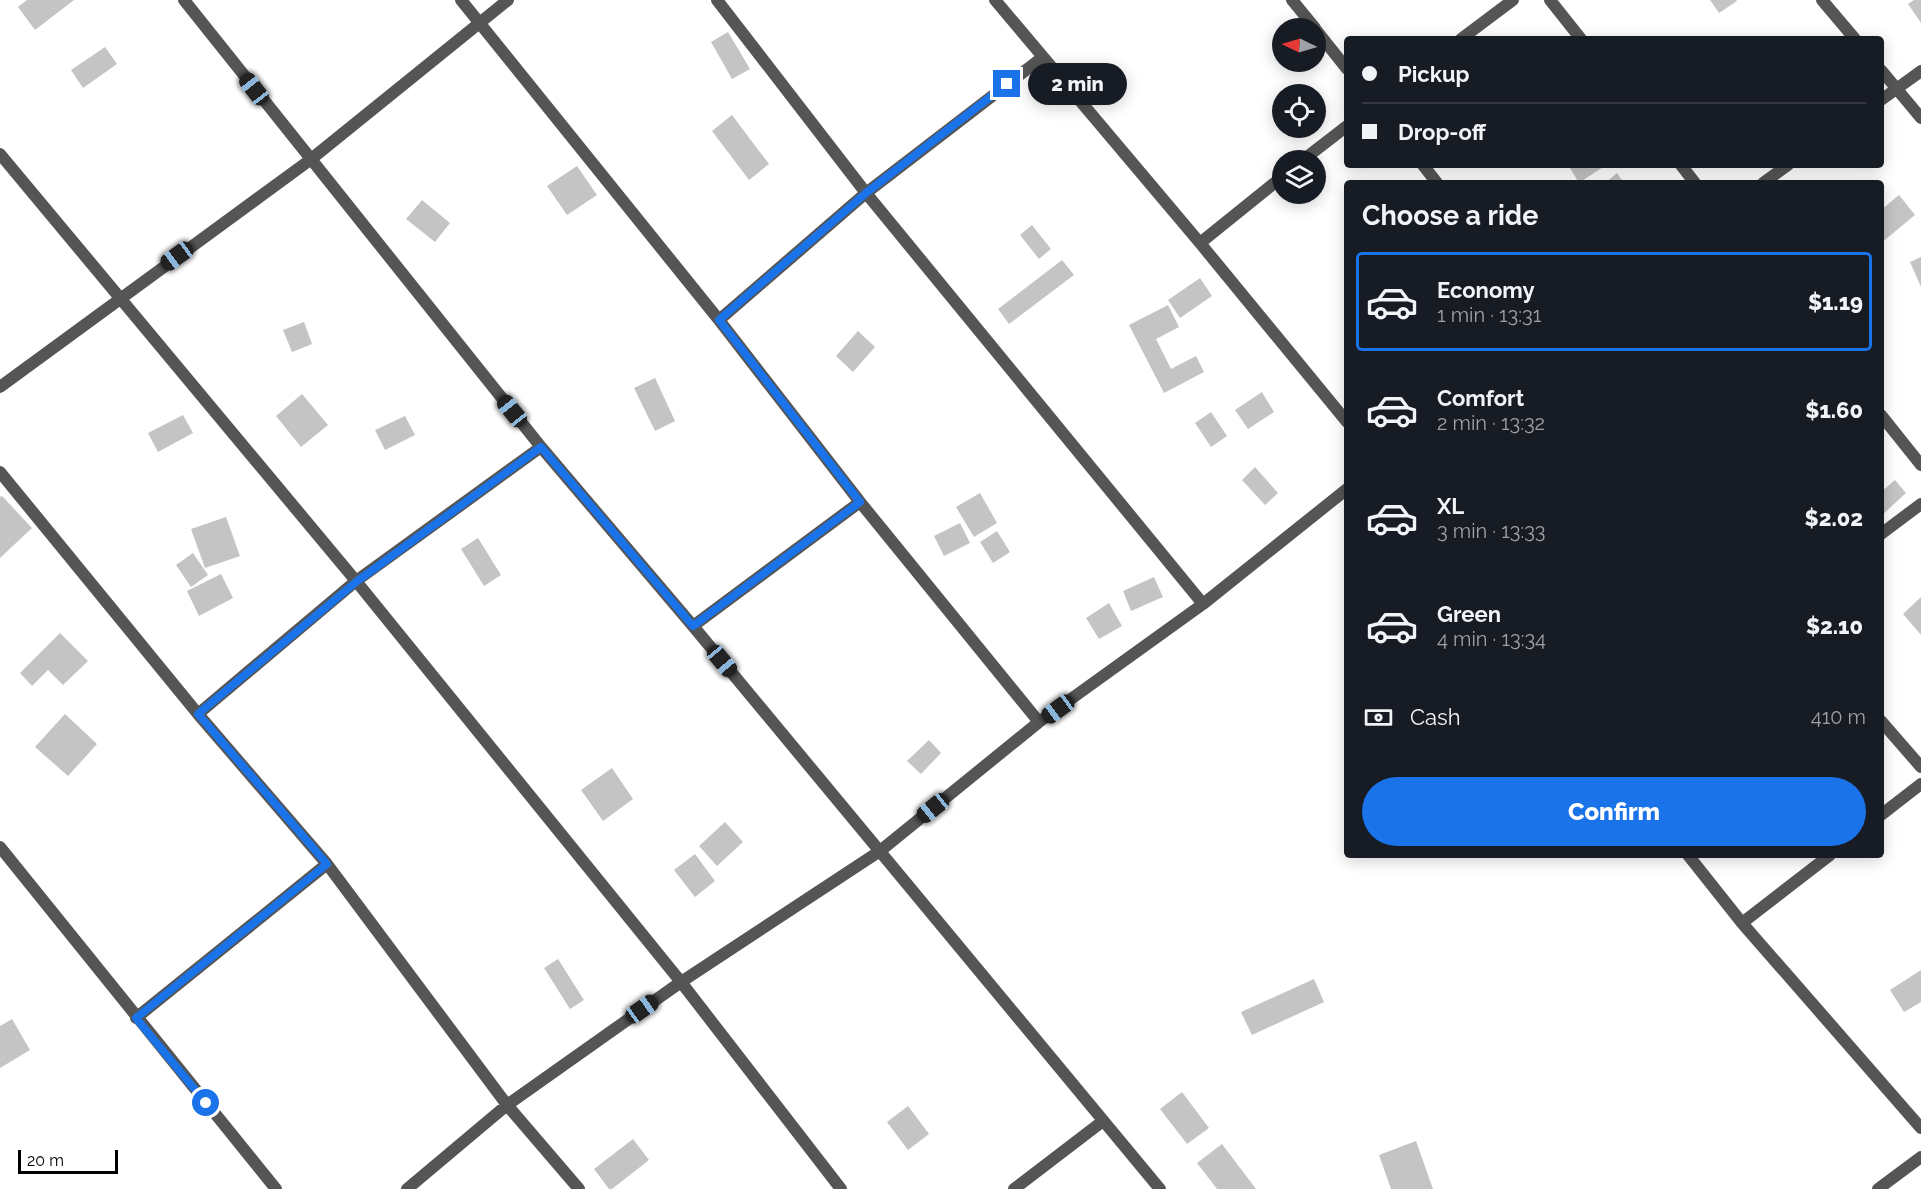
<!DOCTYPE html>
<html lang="en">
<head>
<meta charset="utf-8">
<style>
	:root { --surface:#171b24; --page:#242831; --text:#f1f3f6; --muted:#9ea1a6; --line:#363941; --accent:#1a73e8 }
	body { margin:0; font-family:Raleway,sans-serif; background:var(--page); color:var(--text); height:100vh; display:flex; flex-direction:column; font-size:22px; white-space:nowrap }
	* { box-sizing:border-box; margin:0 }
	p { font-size:20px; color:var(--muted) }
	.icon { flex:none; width:33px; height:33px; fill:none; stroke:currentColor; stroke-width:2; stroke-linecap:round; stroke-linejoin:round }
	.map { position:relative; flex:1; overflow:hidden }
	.panel { position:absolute; left:1344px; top:180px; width:540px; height:678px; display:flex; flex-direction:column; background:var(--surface); border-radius:6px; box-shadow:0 3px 15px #0003 }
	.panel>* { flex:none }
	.guide { position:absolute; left:1344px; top:36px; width:540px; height:132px; border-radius:6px; box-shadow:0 3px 15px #0003; display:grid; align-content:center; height:132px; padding:0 18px; background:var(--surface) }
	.needle { width:39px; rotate:275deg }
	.tools { position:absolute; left:1272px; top:18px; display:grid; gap:12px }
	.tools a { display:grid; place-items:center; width:54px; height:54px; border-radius:50%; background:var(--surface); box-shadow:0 3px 15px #0003; font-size:30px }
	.scale { position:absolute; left:18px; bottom:15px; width:100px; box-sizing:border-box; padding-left:6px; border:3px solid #000; border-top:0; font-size:16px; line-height:21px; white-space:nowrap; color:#000; -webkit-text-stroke:4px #fff; paint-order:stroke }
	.end { position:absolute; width:27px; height:27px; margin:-14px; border:8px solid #1a73e8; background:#fff; box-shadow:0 0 0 3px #fff }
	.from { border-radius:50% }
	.bubble { position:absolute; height:42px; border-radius:21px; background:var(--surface); box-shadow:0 3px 15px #0003; font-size:20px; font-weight:800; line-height:42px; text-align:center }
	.car { position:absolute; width:18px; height:36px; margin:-18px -9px; border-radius:8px; box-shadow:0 0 4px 2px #0007; background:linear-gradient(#222 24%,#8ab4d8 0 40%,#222 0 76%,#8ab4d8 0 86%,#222 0) }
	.guide b { display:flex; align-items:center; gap:21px; height:57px; font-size:22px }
	.guide b+b { border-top:2px solid var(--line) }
	.guide i { width:15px; height:15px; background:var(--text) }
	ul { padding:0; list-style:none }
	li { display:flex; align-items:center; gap:18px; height:99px; margin:0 12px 9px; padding:0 6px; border:3px solid transparent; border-radius:6px }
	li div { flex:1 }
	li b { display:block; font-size:22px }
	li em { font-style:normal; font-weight:800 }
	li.on { border-color:var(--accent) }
	li>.icon { width:54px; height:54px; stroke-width:1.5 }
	h2 { padding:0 18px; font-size:27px; line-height:72px }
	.pay { display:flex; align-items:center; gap:15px; height:66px; padding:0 18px; font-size:22px }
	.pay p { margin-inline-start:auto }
	.button { display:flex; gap:12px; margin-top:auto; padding:12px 18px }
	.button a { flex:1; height:69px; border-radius:36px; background:var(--accent); color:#fff; font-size:24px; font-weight:800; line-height:69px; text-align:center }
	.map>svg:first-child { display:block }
</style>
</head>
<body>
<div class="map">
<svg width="1921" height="1189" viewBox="0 0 1921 1189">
	<rect width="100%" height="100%" fill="#fff"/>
	<path fill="#c4c4c4" d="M 27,0 L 74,0 L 35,30 L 18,7 Z
		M 1710,0 L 1736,0 L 1737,1 L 1719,13 Z
		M 1914,0 L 1921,0 L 1921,23 L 1908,4 Z
		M 728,32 L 750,69 L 732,79 L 711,42 Z
		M 105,47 L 117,64 L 83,88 L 71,70 Z
		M 732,115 L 769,164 L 749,180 L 712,131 Z
		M 1568,165 L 1606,165 L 1579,183 Z
		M 577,166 L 597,195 L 567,215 L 547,186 Z
		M 1617,173 L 1624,183 L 1605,183 Z
		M 1899,195 L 1915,215 L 1881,243 L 1881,210 Z
		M 422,200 L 450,223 L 435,242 L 406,219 Z
		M 1032,225 L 1051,249 L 1039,259 L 1020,235 Z
		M 1921,257 L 1921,287 L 1910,262 Z
		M 1062,260 L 1074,275 L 1009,324 L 998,309 Z
		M 1200,278 L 1212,296 L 1180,318 L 1168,300 Z
		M 1168,305 L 1179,327 L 1156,339 L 1171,369 L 1196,356 L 1204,372 L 1164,393 L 1129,325 Z
		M 304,322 L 312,344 L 292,352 L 283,330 Z
		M 858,331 L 875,347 L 853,372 L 836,356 Z
		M 655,378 L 675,421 L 655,431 L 634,388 Z
		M 1262,392 L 1274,412 L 1248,429 L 1235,410 Z
		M 302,394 L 328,425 L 301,447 L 276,416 Z
		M 1211,412 L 1227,436 L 1211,447 L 1195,423 Z
		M 183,415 L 193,433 L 158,452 L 148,433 Z
		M 405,416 L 415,435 L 385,450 L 375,430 Z
		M 1255,467 L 1278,493 L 1265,505 L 1242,480 Z
		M 1895,480 L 1906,493 L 1881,516 L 1881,492 Z
		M 980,493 L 997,523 L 974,537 L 956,507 Z
		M 2,496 L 32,528 L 0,558 L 0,497 Z
		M 226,517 L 240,556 L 205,568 L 191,529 Z
		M 960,523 L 970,543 L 944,556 L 934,536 Z
		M 997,531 L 1010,552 L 993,563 L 980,542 Z
		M 478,538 L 501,575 L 484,586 L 461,549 Z
		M 193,553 L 208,575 L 191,587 L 176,565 Z
		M 221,574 L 233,598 L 199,616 L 187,591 Z
		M 1154,577 L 1163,597 L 1131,611 L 1123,591 Z
		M 1921,597 L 1921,635 L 1903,614 Z
		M 1109,603 L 1122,626 L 1099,639 L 1086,618 Z
		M 60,633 L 88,661 L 63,685 L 48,670 L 32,686 L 20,673 Z
		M 65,714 L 97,744 L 68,776 L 35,747 Z
		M 929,740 L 941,753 L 921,774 L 907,761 Z
		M 612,768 L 633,799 L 603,821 L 581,790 Z
		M 725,822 L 743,842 L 717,866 L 699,846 Z
		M 695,854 L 715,881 L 695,897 L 674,870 Z
		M 558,959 L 584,1000 L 570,1009 L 544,968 Z
		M 1921,970 L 1921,1002 L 1904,1012 L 1890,990 Z
		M 1314,979 L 1324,1002 L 1252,1035 L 1241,1012 Z
		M 12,1019 L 30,1050 L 0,1068 L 0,1026 Z
		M 1182,1092 L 1209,1128 L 1187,1144 L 1160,1109 Z
		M 908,1106 L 929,1134 L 908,1150 L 887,1122 Z
		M 633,1139 L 649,1160 L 612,1189 L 609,1189 L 594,1169 Z
		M 1416,1141 L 1433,1189 L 1391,1189 L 1379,1155 Z
		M 1222,1144 L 1256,1189 L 1217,1189 L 1197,1163 Z"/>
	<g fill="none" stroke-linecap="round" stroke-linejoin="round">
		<path stroke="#555" stroke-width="12" d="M 184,0 L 541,447 L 693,626 L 1160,1189
			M 461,0 L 719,320 L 860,502 L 1039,722
			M 717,0 L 866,193 L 1203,604
			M 995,0 L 1200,243 L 1347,422
			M 1292,0 L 1315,28
			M 1550,0 L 1581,39
			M 1822,0 L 1855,39
			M 1316,30 L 1347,69
			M 1461,39 L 1513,0
			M 1881,70 L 1921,118
			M 1881,100 L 1921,71
			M 0,154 L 356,581 L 681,982 L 841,1189
			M 1303,160 L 1347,126
			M 1423,165 L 1437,183
			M 1681,165 L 1695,183
			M 1763,183 L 1788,165
			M 1200,243 L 1282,177
			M 719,320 L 866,193 L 1043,57
			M 0,387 L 310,160 L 508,0
			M 1881,415 L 1921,465
			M 0,472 L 198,714 L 327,864 L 507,1105 L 579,1189
			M 1881,534 L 1921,504
			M 693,626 L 860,502
			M 198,714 L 356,581 L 541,447
			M 1881,721 L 1921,767
			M 1881,815 L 1921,784
			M 0,847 L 276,1189
			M 1688,855 L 1742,923 L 1921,1128
			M 1742,923 L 1830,855
			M 136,1018 L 327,864
			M 407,1189 L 507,1105 L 681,982 L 880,851 L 1039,722 L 1203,604 L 1347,489
			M 1014,1189 L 1103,1121
			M 1878,1189 L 1921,1157"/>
	</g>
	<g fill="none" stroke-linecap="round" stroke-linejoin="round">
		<path stroke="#1a73e8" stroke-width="8" d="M 206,1103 L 136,1018 L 327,864 L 198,714 L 356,582 L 541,447 L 693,626 L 860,502 L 719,320 L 866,193 L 1007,84"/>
	</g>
</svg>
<div class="tools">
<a><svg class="needle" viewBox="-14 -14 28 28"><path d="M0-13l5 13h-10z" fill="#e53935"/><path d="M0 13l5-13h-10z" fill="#9ea1a6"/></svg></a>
<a><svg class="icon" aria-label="locate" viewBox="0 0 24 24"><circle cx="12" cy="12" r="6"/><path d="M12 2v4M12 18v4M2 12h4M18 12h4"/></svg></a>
<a><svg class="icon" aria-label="layers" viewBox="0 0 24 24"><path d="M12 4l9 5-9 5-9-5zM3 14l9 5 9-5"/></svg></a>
</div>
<div class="scale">20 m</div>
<i class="end from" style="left:206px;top:1103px"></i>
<i class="end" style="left:1007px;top:84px"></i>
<div class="bubble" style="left:1028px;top:63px;width:99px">2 min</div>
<i class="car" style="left:254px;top:89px;rotate:322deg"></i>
<i class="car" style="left:177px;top:256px;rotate:234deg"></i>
<i class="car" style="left:512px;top:411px;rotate:321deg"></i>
<i class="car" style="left:722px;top:661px;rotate:140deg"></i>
<i class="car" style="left:1058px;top:709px;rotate:234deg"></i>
<i class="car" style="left:933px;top:808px;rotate:231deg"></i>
<i class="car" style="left:642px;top:1009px;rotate:55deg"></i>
<div class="guide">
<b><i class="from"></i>Pickup</b>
<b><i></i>Drop-off</b>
</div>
<section class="panel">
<h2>Choose a ride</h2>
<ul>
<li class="on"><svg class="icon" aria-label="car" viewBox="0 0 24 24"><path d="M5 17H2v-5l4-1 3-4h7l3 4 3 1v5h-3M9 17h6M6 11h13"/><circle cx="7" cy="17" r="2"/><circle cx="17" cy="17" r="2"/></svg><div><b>Economy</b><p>1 min · 13:31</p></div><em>$1.19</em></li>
<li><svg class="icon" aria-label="car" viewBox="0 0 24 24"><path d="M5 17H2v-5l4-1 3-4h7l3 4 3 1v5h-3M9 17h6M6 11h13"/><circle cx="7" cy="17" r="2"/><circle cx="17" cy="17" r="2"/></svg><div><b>Comfort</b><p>2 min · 13:32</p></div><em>$1.60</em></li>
<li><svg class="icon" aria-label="car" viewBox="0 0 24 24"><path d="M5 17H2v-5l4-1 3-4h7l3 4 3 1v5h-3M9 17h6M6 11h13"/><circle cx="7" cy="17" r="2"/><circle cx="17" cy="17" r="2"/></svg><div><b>XL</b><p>3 min · 13:33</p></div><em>$2.02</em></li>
<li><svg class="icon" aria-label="car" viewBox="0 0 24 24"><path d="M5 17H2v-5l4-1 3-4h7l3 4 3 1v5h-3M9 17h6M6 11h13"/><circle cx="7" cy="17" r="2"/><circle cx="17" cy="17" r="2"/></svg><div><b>Green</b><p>4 min · 13:34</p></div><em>$2.10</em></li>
</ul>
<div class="pay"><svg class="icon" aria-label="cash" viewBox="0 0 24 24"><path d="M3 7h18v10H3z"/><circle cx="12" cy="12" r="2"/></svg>Cash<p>410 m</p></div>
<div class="button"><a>Confirm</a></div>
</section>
</div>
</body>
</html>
